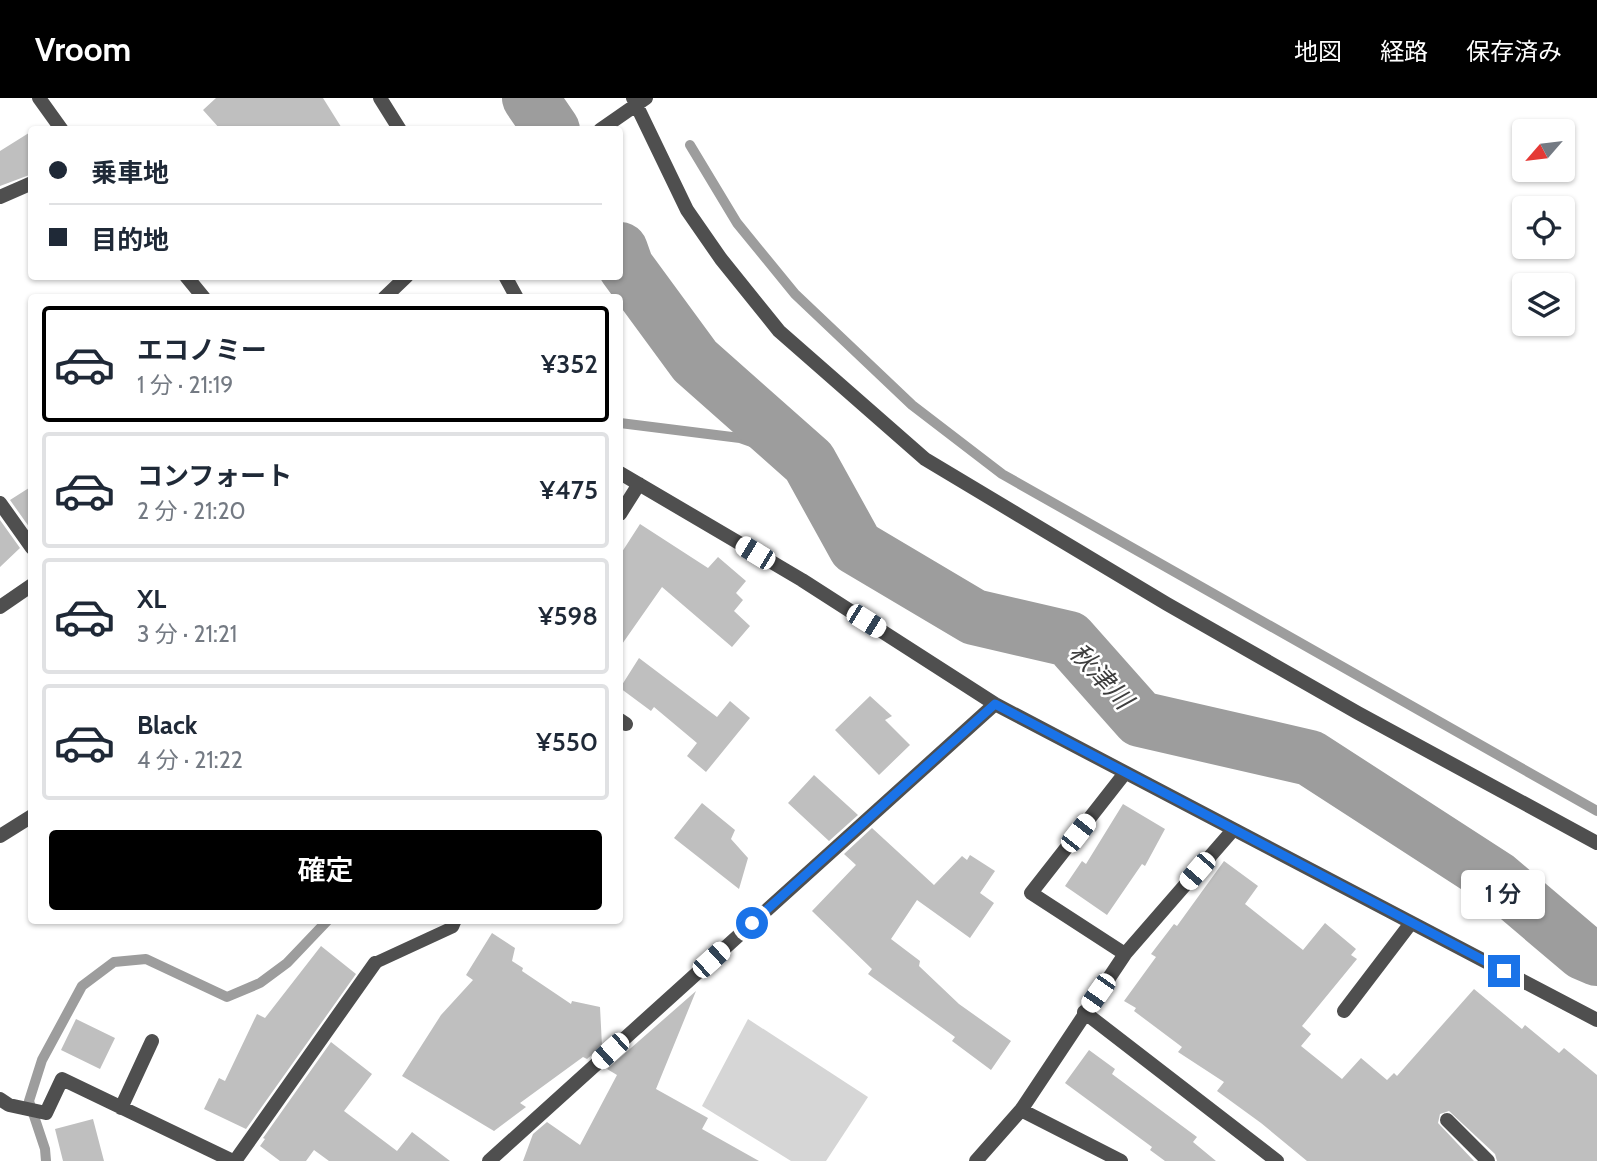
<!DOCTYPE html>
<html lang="ja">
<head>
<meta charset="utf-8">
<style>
	:root { --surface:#fff; --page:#f6f6f7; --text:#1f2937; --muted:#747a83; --line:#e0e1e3; --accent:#000 }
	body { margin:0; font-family:Cabin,"Noto Sans JP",sans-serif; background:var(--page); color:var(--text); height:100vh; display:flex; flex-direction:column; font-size:26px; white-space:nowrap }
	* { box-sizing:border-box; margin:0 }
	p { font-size:23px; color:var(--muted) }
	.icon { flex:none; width:38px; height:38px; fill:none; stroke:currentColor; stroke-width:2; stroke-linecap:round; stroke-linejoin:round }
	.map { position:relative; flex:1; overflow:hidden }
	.drawer { position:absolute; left:28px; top:196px; width:595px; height:630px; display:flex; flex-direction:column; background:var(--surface); border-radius:7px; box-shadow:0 2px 5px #0004 }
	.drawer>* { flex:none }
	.hud { position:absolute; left:28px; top:28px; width:595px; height:154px; border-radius:7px; box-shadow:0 2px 5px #0004; display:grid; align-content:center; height:154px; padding:0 21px; background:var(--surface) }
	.needle { width:46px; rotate:242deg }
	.controls { position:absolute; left:1512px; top:21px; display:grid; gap:14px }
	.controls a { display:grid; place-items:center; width:63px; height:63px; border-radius:7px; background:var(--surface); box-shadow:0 2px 5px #0004; font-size:35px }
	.end { position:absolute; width:32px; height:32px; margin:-16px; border:9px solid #1a73e8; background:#fff; box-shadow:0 0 0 4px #fff }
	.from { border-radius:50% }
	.bubble { position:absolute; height:49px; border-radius:7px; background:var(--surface); box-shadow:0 2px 5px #0004; font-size:23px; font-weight:600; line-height:49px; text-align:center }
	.car { position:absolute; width:21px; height:42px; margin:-21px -10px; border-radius:9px; box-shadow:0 0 5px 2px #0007; background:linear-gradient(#fff 24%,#345 0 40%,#fff 0 76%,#345 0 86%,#fff 0) }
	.hud b { display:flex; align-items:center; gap:24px; height:66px; font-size:26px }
	.hud b+b { border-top:2px solid var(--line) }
	.hud i { width:18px; height:18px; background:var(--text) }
	ul { padding:12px 0 0; list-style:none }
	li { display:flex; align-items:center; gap:21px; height:116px; margin:0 14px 10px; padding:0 7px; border:4px solid var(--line); border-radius:7px }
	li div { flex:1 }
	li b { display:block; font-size:26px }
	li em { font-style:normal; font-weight:600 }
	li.active { border-color:var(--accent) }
	li>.icon { width:63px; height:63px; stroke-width:1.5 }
	.cta { display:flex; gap:14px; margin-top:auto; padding:14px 21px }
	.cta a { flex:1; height:80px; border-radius:7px; background:var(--accent); color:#fff; font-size:28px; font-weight:600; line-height:80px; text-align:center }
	header { display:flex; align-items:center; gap:42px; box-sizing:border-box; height:98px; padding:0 35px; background:var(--accent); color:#fff }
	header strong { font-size:33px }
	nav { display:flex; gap:38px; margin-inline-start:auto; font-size:24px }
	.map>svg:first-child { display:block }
</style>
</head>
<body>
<header>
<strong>Vroom</strong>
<nav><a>地図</a><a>経路</a><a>保存済み</a></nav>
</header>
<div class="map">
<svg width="1597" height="1063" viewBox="0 0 1597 1063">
	<rect width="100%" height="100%" fill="#fff"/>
	<path fill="#d6d6d6" d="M 748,921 L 868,999 L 826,1063 L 791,1063 L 702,1008 Z"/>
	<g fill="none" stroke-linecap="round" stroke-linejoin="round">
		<path stroke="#9d9d9d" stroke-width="10" d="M 690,47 L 737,125 L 795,196 L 912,307 L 1002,376 L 1597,713
			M 620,325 L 740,340 L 809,364
			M 46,1063 L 45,1051 L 29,1003 L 42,962 L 82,888 L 114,864 L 146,861 L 227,899 L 260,885 L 287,865 L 328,822"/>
		<path stroke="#9d9d9d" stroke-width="56" d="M 530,0 L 552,32
			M 620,152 L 626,169 L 695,263 L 809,364 L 856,449 L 974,519 L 1069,541 L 1140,621 L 1310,660 L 1497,781 L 1583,854 L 1597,860"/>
	</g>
	<path fill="#bfbfbf" d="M 216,0 L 323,0 L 343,32 L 221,32 L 203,12 Z
		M 32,33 L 32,76 L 0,88 L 0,53 Z
		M 32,388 L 32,433 L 10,402 Z
		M 0,422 L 20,450 L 0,469 Z
		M 640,426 L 708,470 L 718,459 L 746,483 L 736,495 L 743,502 L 734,513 L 750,528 L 732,549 L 662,489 L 620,549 L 620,457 Z
		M 639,560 L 717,619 L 730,603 L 750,620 L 706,674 L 687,658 L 697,645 L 654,609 L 651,613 L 620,590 Z
		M 870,598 L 892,618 L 885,622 L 910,647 L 879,677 L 835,632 Z
		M 814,677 L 858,717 L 829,743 L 788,705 Z
		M 702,705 L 735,732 L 731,741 L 748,760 L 739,791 L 674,740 Z
		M 1123,706 L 1165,731 L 1145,768 L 1142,766 L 1107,817 L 1065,788 L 1082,763 L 1086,766 Z
		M 872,730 L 934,787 L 962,758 L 967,762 L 970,757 L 995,773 L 980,795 L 994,805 L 970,840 L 917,802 L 891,841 L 920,863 L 919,868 L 959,906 L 1011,943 L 991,972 L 952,943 L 955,939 L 868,876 L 872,871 L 812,813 L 856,767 L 844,756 Z
		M 1224,763 L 1258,788 L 1245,806 L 1303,852 L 1325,825 L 1356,851 L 1351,857 L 1357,861 L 1302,928 L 1311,936 L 1301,948 L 1342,981 L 1361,960 L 1387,982 L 1394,975 L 1397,978 L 1474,891 L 1522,931 L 1525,927 L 1559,955 L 1564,950 L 1597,977 L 1597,1063 L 1497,1063 L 1495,1056 L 1449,1013 L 1440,1016 L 1438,1025 L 1474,1063 L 1307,1063 L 1261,1025 L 1217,993 L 1224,984 L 1178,954 L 1182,949 L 1134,913 L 1136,910 L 1124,903 L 1156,859 L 1151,856 L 1174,826 L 1177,828 Z
		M 492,835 L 515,850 L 512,863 L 523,870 L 522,873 L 571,906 L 572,903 L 600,909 L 602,948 L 587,961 L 583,959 L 520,1005 L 526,1009 L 494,1033 L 402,978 L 441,917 L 473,882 L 466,877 Z
		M 321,848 L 356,876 L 246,1031 L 204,1011 L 219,980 L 225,983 L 257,916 L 265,920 Z
		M 696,893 L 656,991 L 708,1020 L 702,1031 L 759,1063 L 523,1063 L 533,1036 L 547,1024 L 580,1047 L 617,977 L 607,971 Z
		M 76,921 L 115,940 L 100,971 L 61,952 Z
		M 331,944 L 372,976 L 344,1013 L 397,1053 L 412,1034 L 450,1063 L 329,1063 L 314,1052 L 306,1063 L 280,1063 L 260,1048 L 265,1041 L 263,1040 Z
		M 1089,952 L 1115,971 L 1112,976 L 1197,1039 L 1193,1044 L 1216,1063 L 1165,1063 L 1150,1052 L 1152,1049 L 1065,985 Z
		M 93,1021 L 104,1063 L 63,1063 L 55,1031 Z"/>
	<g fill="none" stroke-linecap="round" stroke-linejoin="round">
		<path stroke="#4f4f4f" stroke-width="12" d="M 375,865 L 453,829 L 456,822"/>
		<path stroke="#4f4f4f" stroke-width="14" d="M 39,0 L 62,32
			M 380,0 L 400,32
			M 633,0 L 687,112 L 721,161 L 779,233 L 925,361 L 1167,506 L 1358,615 L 1597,745
			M 600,32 L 646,0
			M 0,99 L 32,85
			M 186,178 L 204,200
			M 505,178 L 517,200
			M 384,200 L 407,178
			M 620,375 L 802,482 L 995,606 L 1597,922
			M 0,405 L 32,450
			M 620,416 L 639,386
			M 0,509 L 32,487
			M 620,622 L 626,626
			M 1125,675 L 1031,795 L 1125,856
			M 0,738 L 32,718
			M 1344,913 L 1411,825
			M 1084,914 L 1277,1063
			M 0,1001 L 9,1007 L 46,1015 L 62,981 L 233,1063
			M 121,1010 L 152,943
			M 1021,1012 L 1121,1063
			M 1447,1022 L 1488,1063
			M 235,1063 L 375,865
			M 489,1063 L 995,606
			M 976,1063 L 1021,1012 L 1125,856 L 1233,732"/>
	</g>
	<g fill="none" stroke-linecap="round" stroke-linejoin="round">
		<path stroke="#1a73e8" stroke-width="9" d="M 752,825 L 995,606 L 1504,873"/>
	</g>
	<g text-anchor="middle" stroke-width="5" stroke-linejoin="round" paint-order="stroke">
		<g font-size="26" font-style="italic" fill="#3e3e3e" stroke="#fff">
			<text transform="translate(1101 578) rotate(47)" y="9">秋津川</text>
		</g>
	</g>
</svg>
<div class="controls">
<a><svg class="needle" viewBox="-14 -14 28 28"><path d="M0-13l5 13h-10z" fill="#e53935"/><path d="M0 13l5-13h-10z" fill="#747a83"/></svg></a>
<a><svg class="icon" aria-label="locate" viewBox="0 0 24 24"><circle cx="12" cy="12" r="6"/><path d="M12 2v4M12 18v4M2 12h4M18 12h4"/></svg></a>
<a><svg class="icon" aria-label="layers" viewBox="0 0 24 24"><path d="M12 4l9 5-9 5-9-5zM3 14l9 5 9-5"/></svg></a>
</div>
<i class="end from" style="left:752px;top:825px"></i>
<i class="end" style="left:1504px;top:873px"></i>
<div class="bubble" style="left:1461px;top:772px;width:84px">1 分</div>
<i class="car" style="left:755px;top:455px;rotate:301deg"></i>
<i class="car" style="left:866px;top:523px;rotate:122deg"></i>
<i class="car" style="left:1078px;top:735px;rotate:38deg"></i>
<i class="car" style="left:1197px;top:773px;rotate:221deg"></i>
<i class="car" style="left:711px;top:862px;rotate:48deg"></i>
<i class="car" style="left:1098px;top:895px;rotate:215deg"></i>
<i class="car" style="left:610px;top:953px;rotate:228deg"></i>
<div class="hud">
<b><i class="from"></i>乗車地</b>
<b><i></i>目的地</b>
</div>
<section class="drawer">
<ul>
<li class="active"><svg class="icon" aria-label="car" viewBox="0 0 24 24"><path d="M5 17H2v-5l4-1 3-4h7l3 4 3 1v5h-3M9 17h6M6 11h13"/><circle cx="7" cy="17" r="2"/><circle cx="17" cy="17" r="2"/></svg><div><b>エコノミー</b><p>1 分 · 21:19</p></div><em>¥352</em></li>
<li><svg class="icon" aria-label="car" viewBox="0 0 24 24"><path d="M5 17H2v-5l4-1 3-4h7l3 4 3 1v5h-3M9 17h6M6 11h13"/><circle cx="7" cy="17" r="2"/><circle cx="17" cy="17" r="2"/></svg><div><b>コンフォート</b><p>2 分 · 21:20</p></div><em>¥475</em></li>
<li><svg class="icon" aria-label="car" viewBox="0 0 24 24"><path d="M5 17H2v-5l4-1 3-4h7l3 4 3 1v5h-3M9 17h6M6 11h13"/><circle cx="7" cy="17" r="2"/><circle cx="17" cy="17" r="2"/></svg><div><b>XL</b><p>3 分 · 21:21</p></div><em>¥598</em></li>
<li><svg class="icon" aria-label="car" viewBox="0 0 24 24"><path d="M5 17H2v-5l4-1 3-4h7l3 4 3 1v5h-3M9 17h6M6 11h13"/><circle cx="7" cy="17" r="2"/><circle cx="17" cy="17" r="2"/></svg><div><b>Black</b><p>4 分 · 21:22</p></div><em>¥550</em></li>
</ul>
<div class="cta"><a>確定</a></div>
</section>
</div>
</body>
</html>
